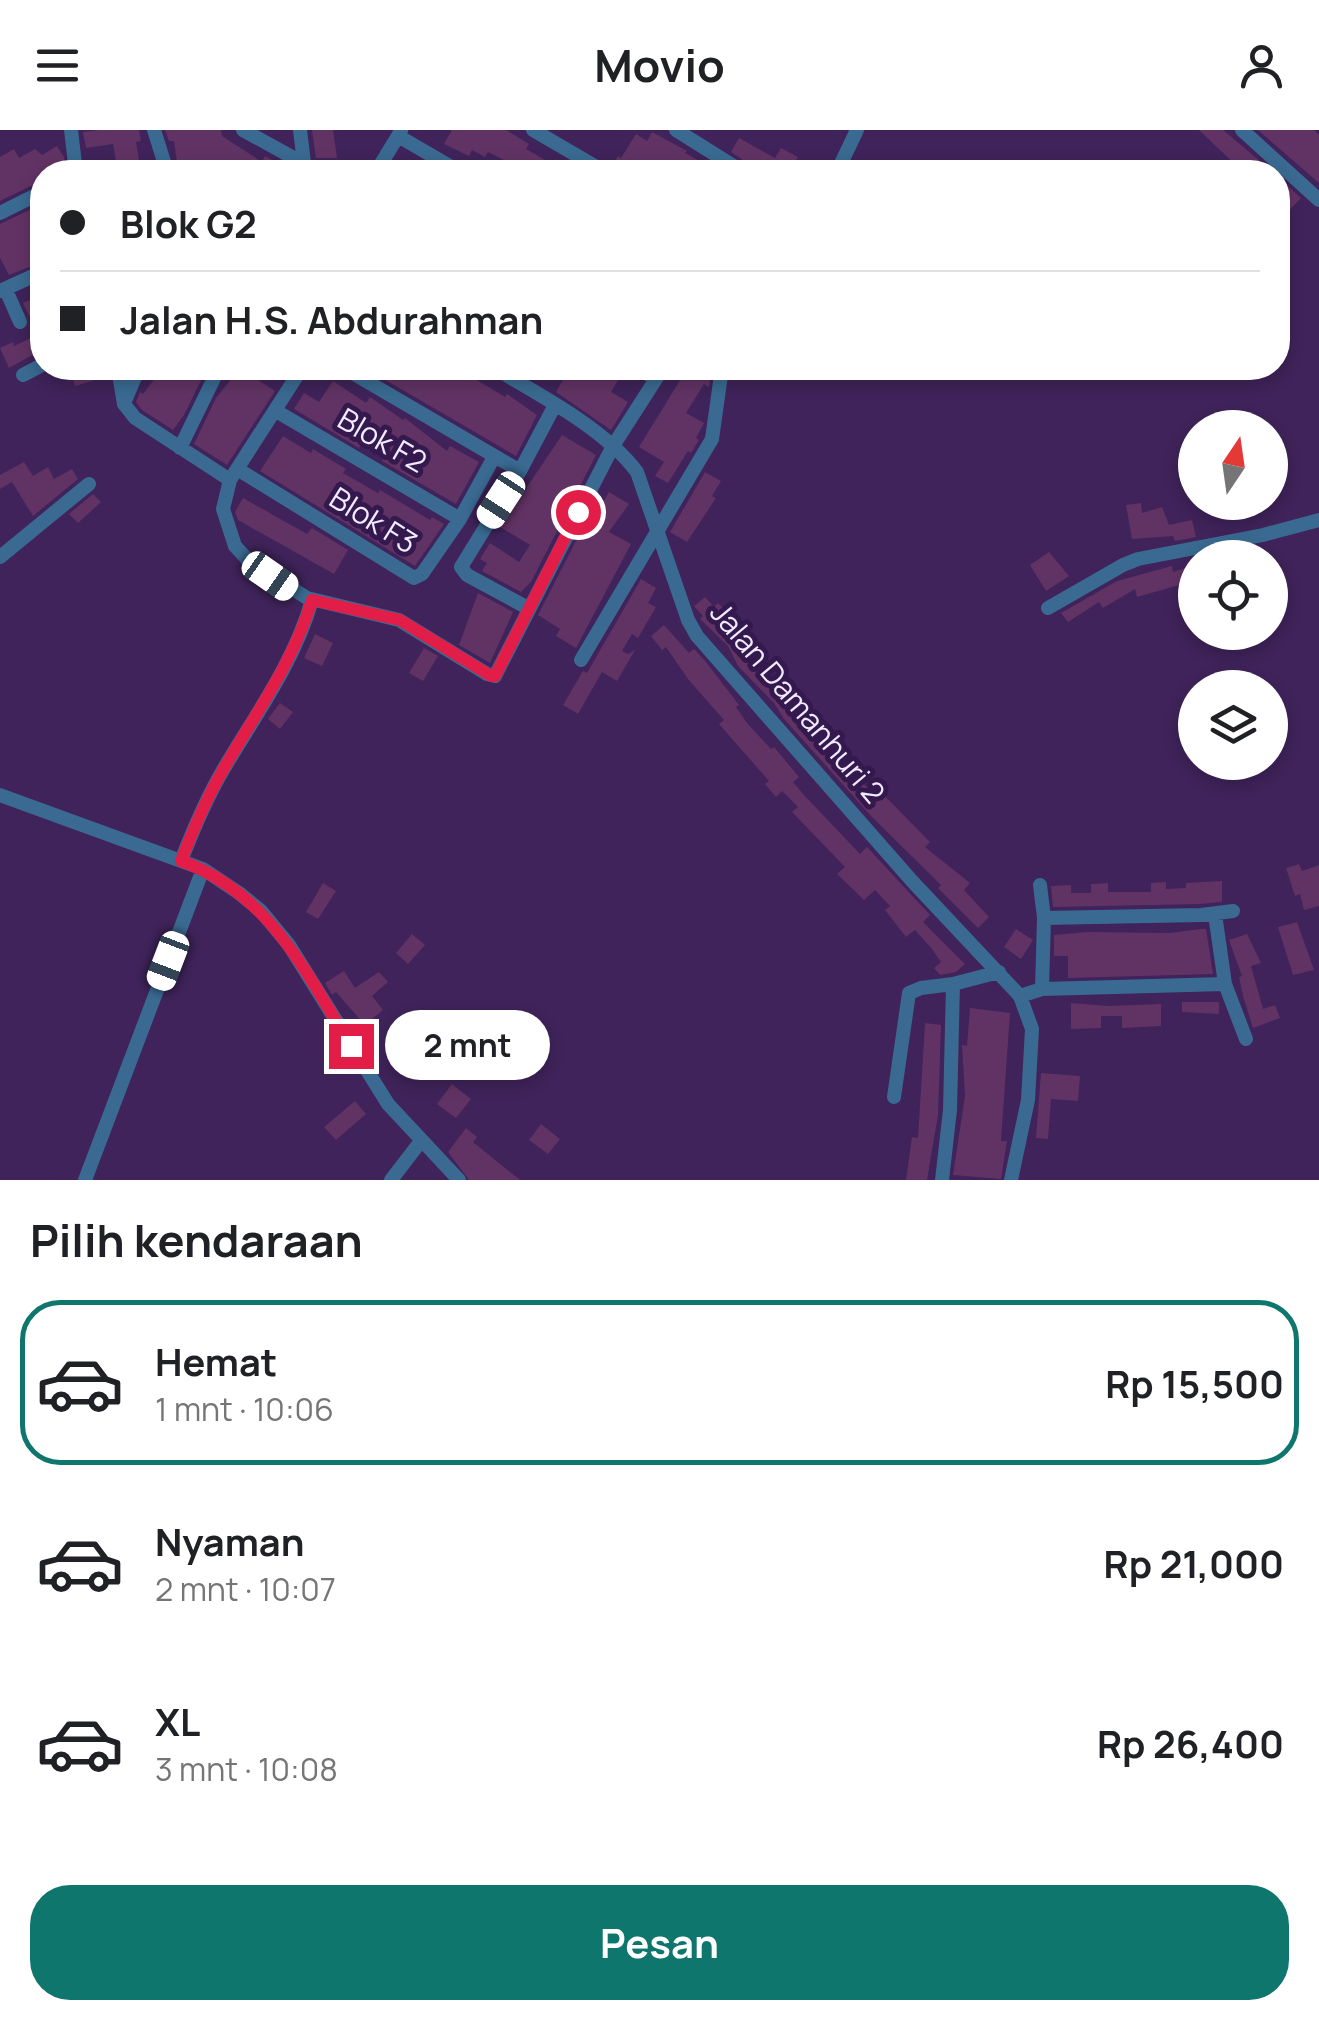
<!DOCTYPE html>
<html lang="id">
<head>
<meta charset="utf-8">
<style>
	:root { --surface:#fff; --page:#f2f2f2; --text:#202124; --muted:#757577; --line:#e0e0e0; --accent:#0f766e }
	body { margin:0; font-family:Manrope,sans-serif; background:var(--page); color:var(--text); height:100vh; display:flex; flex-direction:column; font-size:38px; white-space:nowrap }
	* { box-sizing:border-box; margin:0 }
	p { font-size:32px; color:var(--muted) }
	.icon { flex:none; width:55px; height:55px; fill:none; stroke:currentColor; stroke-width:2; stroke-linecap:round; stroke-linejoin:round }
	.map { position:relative; height:1050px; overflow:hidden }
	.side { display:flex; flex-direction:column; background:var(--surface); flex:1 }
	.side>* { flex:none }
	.guide { position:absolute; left:30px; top:30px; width:1260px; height:220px; border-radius:40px; box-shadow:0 5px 15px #0003; display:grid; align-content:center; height:220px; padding:0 30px; background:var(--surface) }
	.needle { width:65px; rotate:13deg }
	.fabs { position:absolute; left:1178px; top:280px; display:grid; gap:20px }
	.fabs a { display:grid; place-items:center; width:110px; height:110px; border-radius:50%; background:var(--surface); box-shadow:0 5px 15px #0003; font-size:50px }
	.end { position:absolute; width:45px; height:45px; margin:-22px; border:12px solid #e11d48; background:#fff; box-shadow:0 0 0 5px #fff }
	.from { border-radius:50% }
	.bubble { position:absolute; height:70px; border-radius:35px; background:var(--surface); box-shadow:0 5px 15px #0003; font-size:32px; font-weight:700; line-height:70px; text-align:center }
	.car { position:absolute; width:30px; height:60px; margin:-30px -15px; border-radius:12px; box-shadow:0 0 8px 2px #0007; background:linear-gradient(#fff 24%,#345 0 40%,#fff 0 76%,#345 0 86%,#fff 0) }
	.guide b { display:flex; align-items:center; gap:35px; height:95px; font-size:38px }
	.guide b+b { border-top:2px solid var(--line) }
	.guide i { width:25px; height:25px; background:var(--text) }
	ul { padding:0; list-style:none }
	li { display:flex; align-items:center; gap:30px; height:165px; margin:0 20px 15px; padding:0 10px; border:5px solid transparent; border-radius:40px }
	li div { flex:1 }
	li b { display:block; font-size:38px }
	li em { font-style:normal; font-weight:700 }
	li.selected { border-color:var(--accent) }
	li>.icon { width:90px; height:90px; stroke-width:1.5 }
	h2 { padding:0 30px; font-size:45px; line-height:120px }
	.primary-button { display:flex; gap:20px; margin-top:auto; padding:20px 30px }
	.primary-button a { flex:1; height:115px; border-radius:40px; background:var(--accent); color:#fff; font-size:40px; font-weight:700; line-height:115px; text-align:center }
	header { display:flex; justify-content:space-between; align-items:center; height:130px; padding:0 30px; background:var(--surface); font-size:45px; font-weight:700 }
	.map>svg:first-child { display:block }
</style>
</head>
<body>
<header><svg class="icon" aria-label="menu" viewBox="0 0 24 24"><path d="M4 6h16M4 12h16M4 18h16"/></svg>Movio<svg class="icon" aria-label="person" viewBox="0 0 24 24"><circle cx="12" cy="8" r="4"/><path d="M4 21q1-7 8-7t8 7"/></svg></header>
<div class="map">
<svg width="1319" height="1050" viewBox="0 0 1319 1050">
	<rect width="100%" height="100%" fill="#3f235a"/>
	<path fill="#613364" d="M 99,0 L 139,0 L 141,11 L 136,12 L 141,42 L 118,42 L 113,14 L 86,18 L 83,2 Z
		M 165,0 L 221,0 L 222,6 L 262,32 L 265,26 L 281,35 L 279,42 L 188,42 L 194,32 L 177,32 L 174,11 L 169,11 Z
		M 312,0 L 333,0 L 337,28 L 316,28 Z
		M 452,0 L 506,0 L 529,14 L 526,19 L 566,42 L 536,42 L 518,32 L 516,36 L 488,22 L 485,27 L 472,20 L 469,26 L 444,14 Z
		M 1199,0 L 1223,0 L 1273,42 L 1243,42 Z
		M 1258,0 L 1314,0 L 1319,5 L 1319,53 Z
		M 652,2 L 687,21 L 685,23 L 719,42 L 663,42 L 647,34 L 643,42 L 623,42 L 615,38 L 613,35 L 618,26 L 621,28 L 636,4 L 647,11 Z
		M 739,8 L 775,28 L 781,18 L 798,27 L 789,42 L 753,42 L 749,34 L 731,22 Z
		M 57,16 L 64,27 L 65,42 L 42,42 L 35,54 L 0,71 L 0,27 L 14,19 L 19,28 L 35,19 L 42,25 Z
		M 1278,47 L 1301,68 L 1286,84 L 1278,76 Z
		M 42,74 L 42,132 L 9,145 L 0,128 L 0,94 Z
		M 42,165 L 42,225 L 40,221 L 9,238 L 0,218 L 13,212 L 14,216 L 33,207 L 31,203 L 36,200 L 23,173 Z
		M 70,238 L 108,238 L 109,246 L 75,256 Z
		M 163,238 L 173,238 L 182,243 L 186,238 L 207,238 L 184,285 L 173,300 L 142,280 L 136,272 L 140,262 L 143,264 Z
		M 240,238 L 266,238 L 258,250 L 275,261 L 227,335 L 194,314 L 216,268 Z
		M 365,238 L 457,238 L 505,267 L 507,264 L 537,285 L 516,326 Z
		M 570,238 L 604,238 L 620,247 L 611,262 L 628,272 L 611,300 L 556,262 Z
		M 674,238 L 704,238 L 711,242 L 709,257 L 704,254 L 686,283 L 704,293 L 696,308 L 699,310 L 691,323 L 688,321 L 668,353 L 655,346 L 664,332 L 639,317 L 682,247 L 673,242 Z
		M 333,251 L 366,273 L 370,267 L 403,290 L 405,288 L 447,321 L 450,316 L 479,332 L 456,374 L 382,331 L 393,313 L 372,298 L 359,318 L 294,279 L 304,263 L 319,272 Z
		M 562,305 L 596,325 L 531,452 L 521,462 L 482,441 L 487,433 L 480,429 L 490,413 L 519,432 L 530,415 L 500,397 Z
		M 283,306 L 311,323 L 313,319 L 346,339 L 343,343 L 378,363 L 380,360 L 430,390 L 432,387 L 444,394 L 415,436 L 260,341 Z
		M 24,332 L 33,346 L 48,337 L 54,349 L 72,339 L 78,349 L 33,386 L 12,352 L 0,359 L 0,345 Z
		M 705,342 L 721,351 L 712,366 L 716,368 L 687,412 L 670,402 Z
		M 609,362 L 629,374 L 609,402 L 631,414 L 576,518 L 556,506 L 560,499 L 538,485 L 579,405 L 583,407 L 587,401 Z
		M 93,364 L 101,372 L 78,393 L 69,384 Z
		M 243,368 L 307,404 L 312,398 L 348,420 L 334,444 L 238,390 L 235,382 Z
		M 1141,373 L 1142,383 L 1162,377 L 1169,395 L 1192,390 L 1196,407 L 1175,411 L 1173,406 L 1132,409 L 1126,375 Z
		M 1049,422 L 1069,446 L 1046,461 L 1030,435 Z
		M 1172,436 L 1173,442 L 1186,438 L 1190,452 L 1137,467 L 1135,459 L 1103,478 L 1099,472 L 1068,492 L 1061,483 L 1117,451 Z
		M 641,449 L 656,458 L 648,473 L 656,477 L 638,508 L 632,504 L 622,521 L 628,524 L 635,520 L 617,551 L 602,542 L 578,584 L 563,575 L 583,541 L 587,543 Z
		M 478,463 L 513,482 L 490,533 L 459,515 Z
		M 705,467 L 714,477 L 718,473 L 743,498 L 735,505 L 797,577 L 801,574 L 824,604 L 848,624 L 842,630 L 871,662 L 876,657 L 930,712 L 925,717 L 970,753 L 964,760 L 989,787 L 978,798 L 938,758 L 941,755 L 872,687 L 784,589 L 774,573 L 738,536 L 728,516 L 700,489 L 703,486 L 694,476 Z
		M 664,495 L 689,523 L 694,519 L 706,532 L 739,575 L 736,577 L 747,593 L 771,619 L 774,617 L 799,647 L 793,652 L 804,665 L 860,724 L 867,717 L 930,785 L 923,792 L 965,834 L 956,842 L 940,845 L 934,838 L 941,832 L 932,819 L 915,800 L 906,807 L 885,780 L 890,776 L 875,760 L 864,770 L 837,744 L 845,737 L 792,682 L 798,677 L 782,661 L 776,667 L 765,654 L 769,651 L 719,594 L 724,590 L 688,549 L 666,517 L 662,520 L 651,506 Z
		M 315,504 L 333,513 L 322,536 L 304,528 Z
		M 424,518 L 438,526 L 423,551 L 409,543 Z
		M 280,573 L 293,582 L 280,599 L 268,589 Z
		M 1299,734 L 1302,741 L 1319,735 L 1319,776 L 1304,780 L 1300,764 L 1295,766 L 1286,738 Z
		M 1222,751 L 1222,772 L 1200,774 L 1053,777 L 1051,756 L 1071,755 L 1071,763 L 1091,763 L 1091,754 L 1108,753 L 1108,762 L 1151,762 L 1151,753 L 1166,752 L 1166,759 L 1186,758 L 1186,753 Z
		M 323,753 L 336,761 L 318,789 L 306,782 Z
		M 1297,792 L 1314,840 L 1293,845 L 1278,797 Z
		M 1016,799 L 1033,810 L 1021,829 L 1004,817 Z
		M 1201,799 L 1206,799 L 1213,844 L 1068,848 L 1068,826 L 1054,826 L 1054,805 L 1088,802 L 1169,803 Z
		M 412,804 L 425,815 L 408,834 L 396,823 Z
		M 1247,804 L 1261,833 L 1251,836 L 1263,879 L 1275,875 L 1280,888 L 1253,898 L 1243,866 L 1239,847 L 1242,846 L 1229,810 Z
		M 344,841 L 355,858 L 379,842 L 388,852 L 372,866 L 383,880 L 365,895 L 336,862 L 332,865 L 325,853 Z
		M 1182,872 L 1219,872 L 1219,884 L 1182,882 Z
		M 1071,873 L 1109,876 L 1161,874 L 1161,896 L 1122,898 L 1122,886 L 1101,886 L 1101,898 L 1071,899 Z
		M 970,878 L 1010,883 L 1001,1011 L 1007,1011 L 1001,1049 L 953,1045 L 965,966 L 962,915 L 967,916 Z
		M 925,893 L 941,895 L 938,985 L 927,1050 L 906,1050 L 912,1007 L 918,1008 Z
		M 501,910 L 513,921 L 497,938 L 485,928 Z
		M 1041,943 L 1080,946 L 1078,971 L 1051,969 L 1048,1009 L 1036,1008 Z
		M 452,954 L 471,969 L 456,988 L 437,974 Z
		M 355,971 L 366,984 L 336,1010 L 324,997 Z
		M 541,994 L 560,1009 L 548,1024 L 529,1010 Z
		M 466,998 L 477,1007 L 473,1012 L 520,1050 L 469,1050 L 448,1022 Z"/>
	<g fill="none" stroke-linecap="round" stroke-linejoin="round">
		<path stroke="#3a6a91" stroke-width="14" d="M 71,0 L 76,42
			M 154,0 L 165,35 L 172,42
			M 243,0 L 319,42
			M 300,0 L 304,33
			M 533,0 L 605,42
			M 676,0 L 743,42
			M 1242,0 L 1319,70
			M 398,6 L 460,42
			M 376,42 L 401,1
			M 837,42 L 857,0
			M 0,83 L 42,62
			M 6,160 L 20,192
			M 0,161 L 42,142
			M 118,238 L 124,274 L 135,288 L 230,350 L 302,238
			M 344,238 L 520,341
			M 494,238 C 540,265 605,299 637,342 L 688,490 L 697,506 L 912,751 L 1020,866 L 1032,899 L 1028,970 L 1011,1050
			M 637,238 L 656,249
			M 23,245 L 42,235
			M 124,273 L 139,238
			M 276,281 L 460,389
			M 180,318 L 219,238
			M 239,340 L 414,448 L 422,444 L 460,389 L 494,327
			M 230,350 L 223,379 L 235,416 L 247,429 L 307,468 L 399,490 L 487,544 L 495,546 L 613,316 L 663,238
			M 0,427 L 89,354
			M 528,478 L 467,445 L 461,437 L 520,341 L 555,275
			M 1048,478 L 1123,435 L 1138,429 L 1263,405 L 1319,390
			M 581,530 L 712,309 L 722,238
			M 0,665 L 203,739 L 239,763 L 261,781 L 289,815 L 388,974 L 459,1050
			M 181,731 C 193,700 206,669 223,640 C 256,584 294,533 312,470
			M 1040,755 L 1044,788
			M 1215,784 L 1225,854 L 1246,909
			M 1042,859 L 1044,788 L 1201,785 L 1233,781
			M 1020,866 L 1042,859 L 1225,854
			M 894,967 L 909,863 L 921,858 L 953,854
			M 85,1050 L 203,739
			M 391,1050 L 421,1011
			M 942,1050 L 950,980 L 953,854 L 999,842"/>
	</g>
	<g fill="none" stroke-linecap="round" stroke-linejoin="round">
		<path stroke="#e11d48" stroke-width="12" d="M 351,916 C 305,841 269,763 181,731 C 193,700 206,669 223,640 C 255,584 293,533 312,470 L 400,490 L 491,546 L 495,546 L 578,382"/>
	</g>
	<g text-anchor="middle" stroke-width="10" stroke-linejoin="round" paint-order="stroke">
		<g font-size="30" fill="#f2eafe" stroke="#34194f">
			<text transform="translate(382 311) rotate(30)" y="10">Blok F2</text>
			<text transform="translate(373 391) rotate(32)" y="10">Blok F3</text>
			<text transform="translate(797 573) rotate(50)" y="10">Jalan Damanhuri 2</text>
		</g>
	</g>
</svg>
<div class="fabs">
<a><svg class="needle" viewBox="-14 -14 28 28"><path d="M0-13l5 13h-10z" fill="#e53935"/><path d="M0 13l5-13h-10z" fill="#757577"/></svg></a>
<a><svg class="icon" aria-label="locate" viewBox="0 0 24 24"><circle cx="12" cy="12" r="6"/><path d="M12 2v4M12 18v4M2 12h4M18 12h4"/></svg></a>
<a><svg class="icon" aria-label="layers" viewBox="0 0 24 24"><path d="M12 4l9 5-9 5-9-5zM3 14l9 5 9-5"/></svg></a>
</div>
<i class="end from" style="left:578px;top:382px"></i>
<i class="end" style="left:351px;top:916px"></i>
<div class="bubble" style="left:385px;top:880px;width:165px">2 mnt</div>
<i class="car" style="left:501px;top:370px;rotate:213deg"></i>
<i class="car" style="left:270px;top:446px;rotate:125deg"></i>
<i class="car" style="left:168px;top:831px;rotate:201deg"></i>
<div class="guide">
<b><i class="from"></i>Blok G2</b>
<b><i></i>Jalan H.S. Abdurahman</b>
</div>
</div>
<section class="side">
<h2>Pilih kendaraan</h2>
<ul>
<li class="selected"><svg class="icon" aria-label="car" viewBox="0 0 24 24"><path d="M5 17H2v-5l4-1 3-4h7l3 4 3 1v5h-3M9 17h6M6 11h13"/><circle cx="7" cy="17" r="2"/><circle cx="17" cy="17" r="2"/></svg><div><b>Hemat</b><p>1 mnt · 10:06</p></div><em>Rp 15,500</em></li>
<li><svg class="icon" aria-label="car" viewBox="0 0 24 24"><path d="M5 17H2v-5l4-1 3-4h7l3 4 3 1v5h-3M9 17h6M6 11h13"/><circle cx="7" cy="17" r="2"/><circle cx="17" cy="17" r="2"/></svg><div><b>Nyaman</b><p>2 mnt · 10:07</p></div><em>Rp 21,000</em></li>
<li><svg class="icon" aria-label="car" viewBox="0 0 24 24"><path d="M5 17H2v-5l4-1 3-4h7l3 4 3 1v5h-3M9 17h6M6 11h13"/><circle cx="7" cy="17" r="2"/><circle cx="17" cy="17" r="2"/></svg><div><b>XL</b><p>3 mnt · 10:08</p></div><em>Rp 26,400</em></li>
</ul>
<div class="primary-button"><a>Pesan</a></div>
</section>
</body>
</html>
